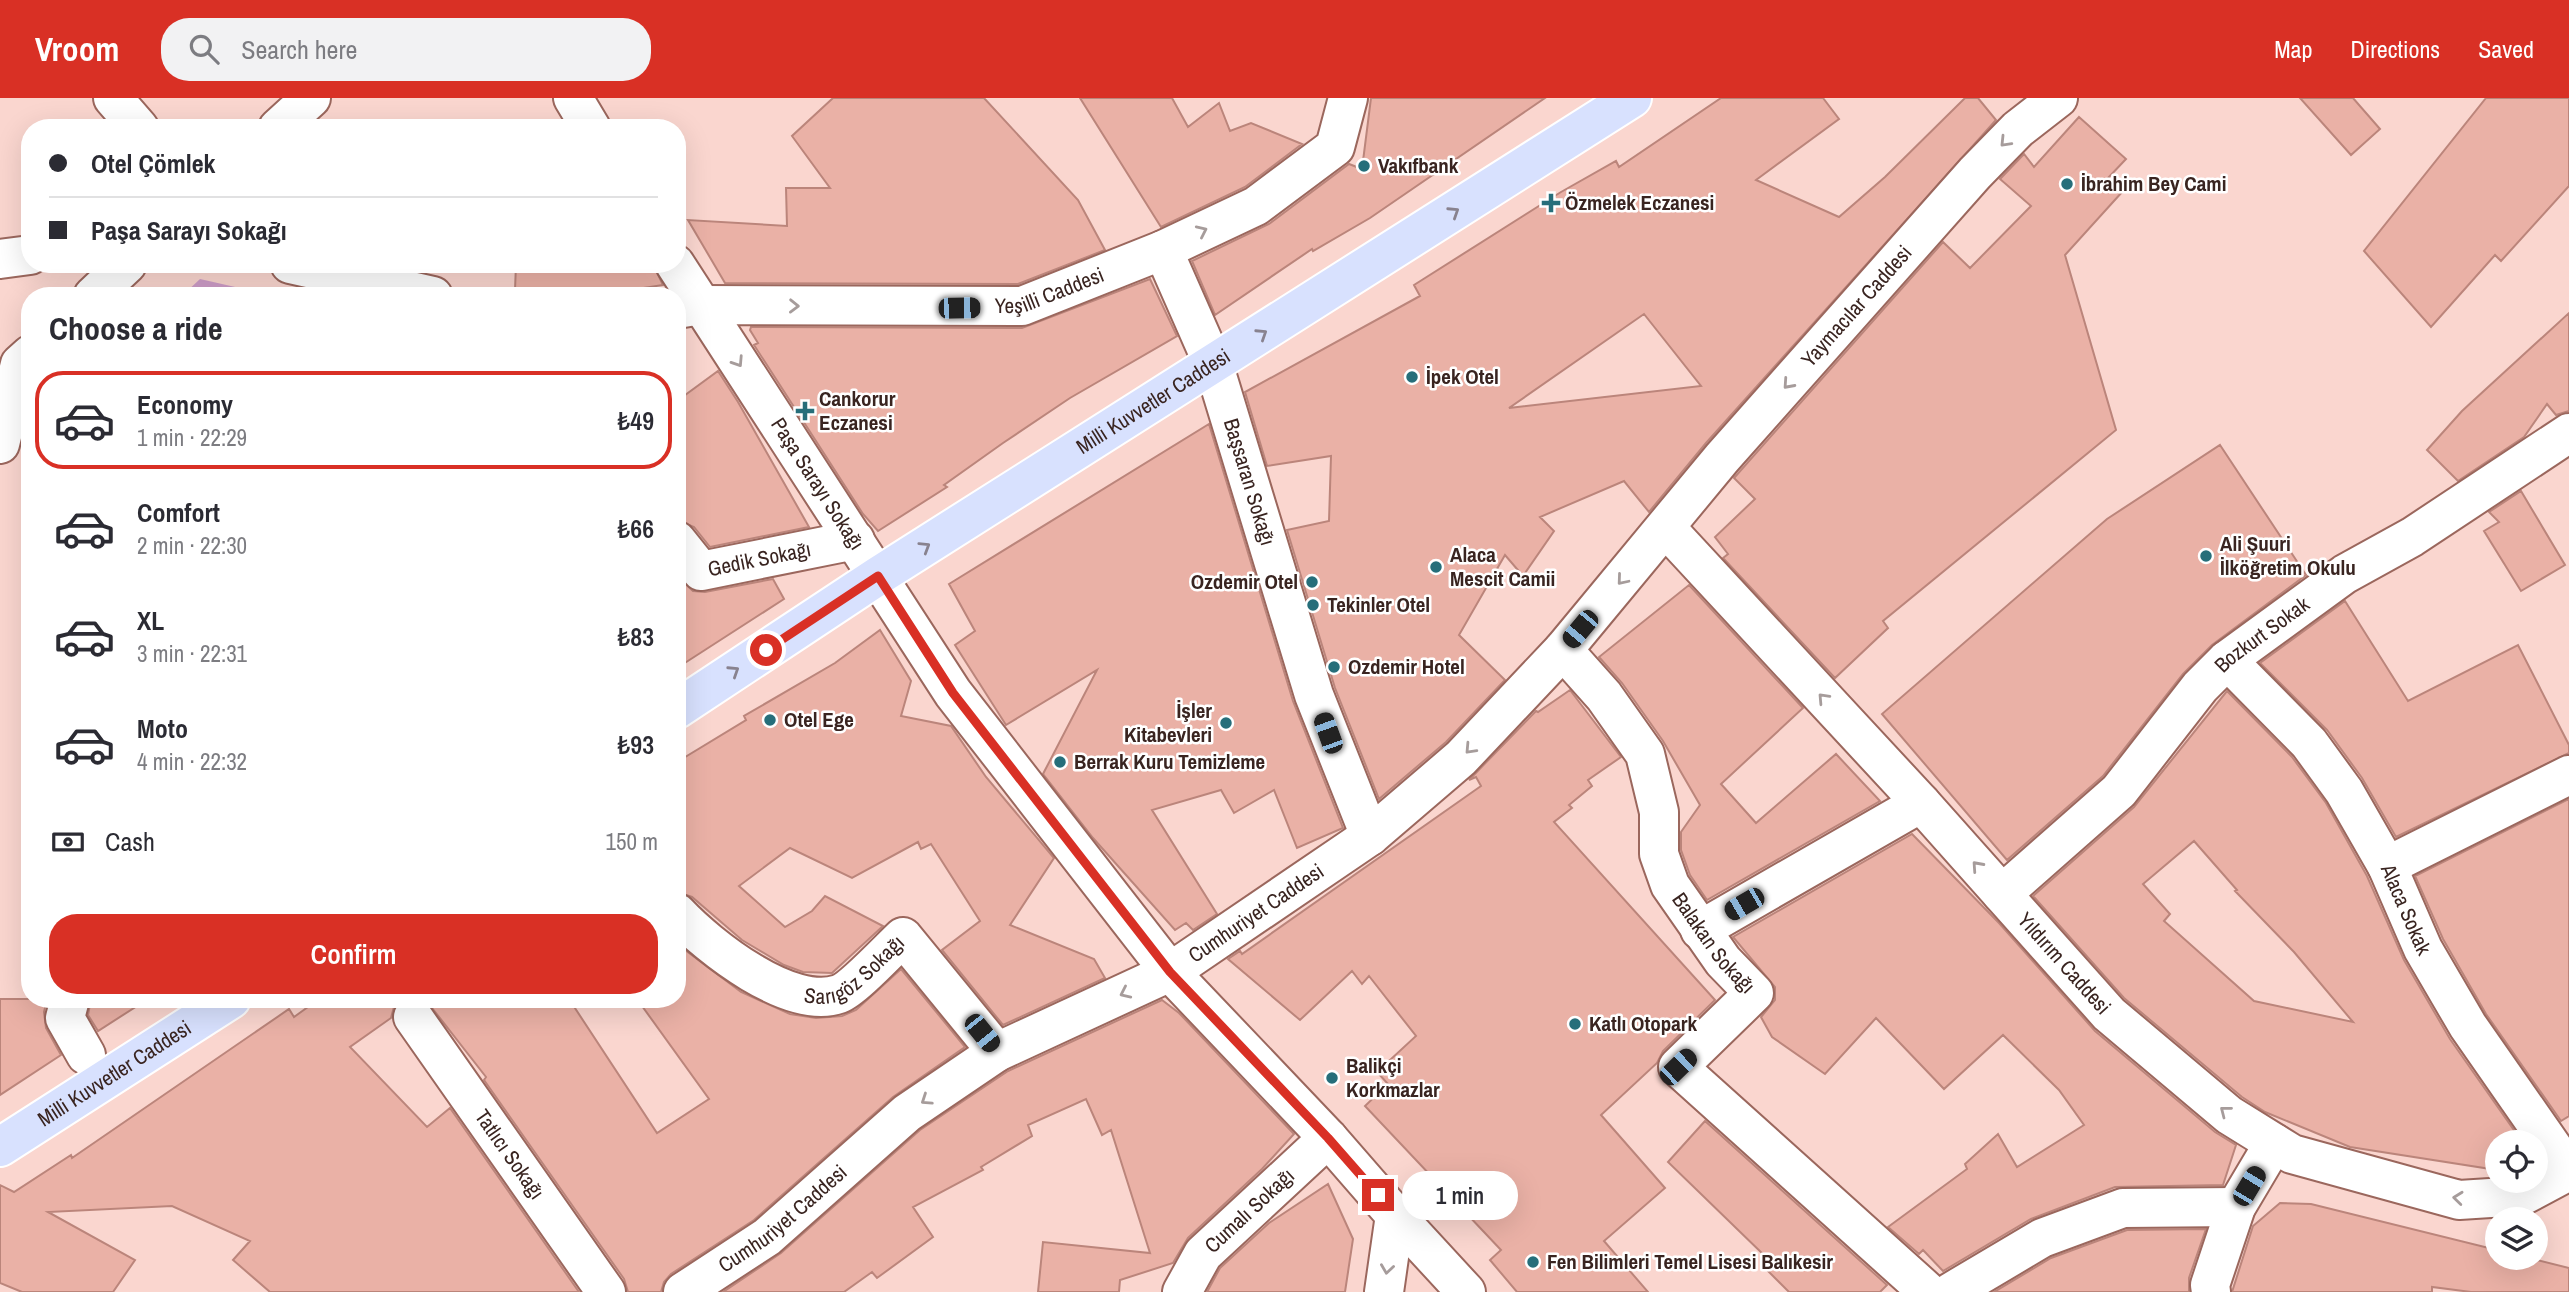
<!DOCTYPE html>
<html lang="en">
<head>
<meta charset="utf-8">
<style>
	:root { --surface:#fff; --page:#f2f2f3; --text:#2b2b33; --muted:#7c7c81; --line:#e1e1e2; --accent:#d93025 }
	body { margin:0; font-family:"Archivo Narrow",sans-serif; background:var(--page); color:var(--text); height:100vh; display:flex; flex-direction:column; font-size:26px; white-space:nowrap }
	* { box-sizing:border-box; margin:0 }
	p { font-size:23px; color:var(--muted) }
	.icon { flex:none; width:38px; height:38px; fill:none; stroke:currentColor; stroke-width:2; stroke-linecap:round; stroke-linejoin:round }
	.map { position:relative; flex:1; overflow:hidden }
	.details { position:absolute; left:21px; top:189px; width:665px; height:721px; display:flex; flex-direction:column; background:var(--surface); border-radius:28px; box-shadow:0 7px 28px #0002 }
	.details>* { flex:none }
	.hud { position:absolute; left:21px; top:21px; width:665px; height:154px; border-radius:28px; box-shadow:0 7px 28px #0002; display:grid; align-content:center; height:154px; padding:0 28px; background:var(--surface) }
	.fabs { position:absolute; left:2485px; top:1032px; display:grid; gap:14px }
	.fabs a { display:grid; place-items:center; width:63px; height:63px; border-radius:50%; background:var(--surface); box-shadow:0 7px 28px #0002; font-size:35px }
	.end { position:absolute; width:32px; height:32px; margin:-16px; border:9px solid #d93025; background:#fff; box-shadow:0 0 0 4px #fff }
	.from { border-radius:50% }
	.bubble { position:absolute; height:49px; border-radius:24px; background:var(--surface); box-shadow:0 7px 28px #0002; font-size:23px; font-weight:600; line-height:49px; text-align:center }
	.car { position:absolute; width:21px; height:42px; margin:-21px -10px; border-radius:9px; box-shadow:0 0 5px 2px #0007; background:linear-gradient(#222 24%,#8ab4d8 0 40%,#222 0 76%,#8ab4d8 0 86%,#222 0) }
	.hud b { display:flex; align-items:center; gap:24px; height:66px; font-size:26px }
	.hud b+b { border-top:2px solid var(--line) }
	.hud i { width:18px; height:18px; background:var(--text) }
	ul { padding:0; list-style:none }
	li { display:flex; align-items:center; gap:21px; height:98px; margin:0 14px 10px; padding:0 14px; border:4px solid transparent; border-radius:28px }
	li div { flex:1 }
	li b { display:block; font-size:26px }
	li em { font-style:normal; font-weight:600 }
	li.on { border-color:var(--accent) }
	li>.icon { width:63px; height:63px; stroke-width:1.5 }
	h2 { padding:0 28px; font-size:32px; line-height:84px }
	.pay { display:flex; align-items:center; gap:18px; height:77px; padding:0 28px; font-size:26px }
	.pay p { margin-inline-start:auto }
	.action { display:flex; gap:14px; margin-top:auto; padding:14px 28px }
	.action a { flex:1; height:80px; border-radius:28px; background:var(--accent); color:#fff; font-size:28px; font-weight:600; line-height:80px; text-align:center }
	header { display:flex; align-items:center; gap:42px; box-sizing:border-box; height:98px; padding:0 35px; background:var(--accent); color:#fff }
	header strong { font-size:33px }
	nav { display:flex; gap:38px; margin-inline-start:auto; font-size:24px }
	.search { width:490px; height:63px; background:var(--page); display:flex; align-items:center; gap:18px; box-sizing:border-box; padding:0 24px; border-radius:28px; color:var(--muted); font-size:26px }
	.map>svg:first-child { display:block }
</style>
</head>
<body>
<header>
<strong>Vroom</strong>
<div class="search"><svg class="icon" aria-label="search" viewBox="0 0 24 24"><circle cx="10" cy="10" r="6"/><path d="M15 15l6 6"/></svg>Search here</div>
<nav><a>Map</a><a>Directions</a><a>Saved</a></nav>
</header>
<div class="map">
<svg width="2569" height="1194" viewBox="0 0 2569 1194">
	<rect width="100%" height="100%" fill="#fad6cf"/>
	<path fill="#ce9dc8" d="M 200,181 L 274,198 L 182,198 Z"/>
	<path fill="#eab1a6" stroke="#bb857b" stroke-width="2" fill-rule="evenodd" d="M 833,0 L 984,0 L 1078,102 L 1105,152 L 1018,186 L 725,185 L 688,122 L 787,128 L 786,90 L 830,90 L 792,38 Z
		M 1080,0 L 1172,0 L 1188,29 L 1219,5 L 1230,33 L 1251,25 L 1302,46 L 1245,89 L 1161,129 Z
		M 1371,0 L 1545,0 L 1370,120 L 1313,153 L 1312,151 L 1215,217 L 1192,163 L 1269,126 L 1349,66 L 1362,71 Z
		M 1721,0 L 1823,0 L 1839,21 L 1756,82 L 1839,119 L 1885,79 L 1965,0 L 1978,0 L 1996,22 L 1706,345 L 1649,414 L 1624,383 L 1540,419 L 1554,433 L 1523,478 L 1505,457 L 1459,537 L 1505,582 L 1446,644 L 1379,701 L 1335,590 L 1287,432 L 1329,423 L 1331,358 L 1267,368 L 1245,294 L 1420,198 L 1414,187 L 1561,94 L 1616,63 L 1619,69 ZM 1644,216 L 1701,288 L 1509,310 Z
		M 2300,0 L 2353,0 L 2380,31 L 2351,57 Z
		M 2486,0 L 2569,0 L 2569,88 L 2501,163 L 2495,157 L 2431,229 L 2364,153 Z
		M 2079,19 L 2126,61 L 2108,80 L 2123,93 L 2065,157 L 2116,332 L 1883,523 L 1888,530 L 1835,580 L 1723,460 L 1728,456 L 1715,439 L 1755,401 L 1734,380 L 1943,144 L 1970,170 L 2031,108 L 2000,81 L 2024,56 L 2034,69 Z
		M 516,166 L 653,166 L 663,187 L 598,197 L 515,192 Z
		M 1150,181 L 1177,238 L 1070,300 L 1003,345 L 944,387 L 947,389 L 878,433 L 863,416 L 754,247 L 758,245 L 750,232 L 751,229 L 1022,230 Z
		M 2569,215 L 2569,313 L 2556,317 L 2547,306 L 2524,339 L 2458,383 L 2427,352 L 2462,313 Z
		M 718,273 L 738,304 L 809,429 L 710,449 L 694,429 L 677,422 L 677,303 Z
		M 1209,326 L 1293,603 L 1343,730 L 1297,750 L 1274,692 L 1234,715 L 1221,692 L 1152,712 L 1217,816 L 1193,832 L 1186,825 L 1175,832 L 1093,740 L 1043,676 L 1097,572 L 1006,627 L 955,547 L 975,533 L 949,486 Z
		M 2220,347 L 2306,477 L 2212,547 L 2183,576 L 2103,678 L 2007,762 L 1882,616 L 2107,421 Z
		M 2521,393 L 2565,467 L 2521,493 L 2484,433 L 2499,424 L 2489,414 Z
		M 677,478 L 693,493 L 705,494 L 773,481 L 784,501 L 677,570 Z
		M 1689,487 L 1803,610 L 1721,686 L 1756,725 L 1836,656 L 1880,703 L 1707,802 L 1690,777 L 1681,752 L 1681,734 L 1700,707 L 1663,643 L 1622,585 L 1599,559 Z
		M 2345,503 L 2408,603 L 2518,547 L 2569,647 L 2569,655 L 2396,739 L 2362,680 L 2327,632 L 2260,565 Z
		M 880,532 L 911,583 L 901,618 L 951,628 L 986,679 L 1054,760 L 1010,827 L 1094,861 L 1105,880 L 1003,927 L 942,852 L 980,823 L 931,746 L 921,751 L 918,744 L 852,780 L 790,750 L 739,788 L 785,829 L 812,813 L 825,798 L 883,828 L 832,875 L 803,874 L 784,867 L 742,842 L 692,799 L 677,794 L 677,664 L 746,622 L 744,618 L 835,565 Z
		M 1570,592 L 1621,659 L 1588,682 L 1592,688 L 1569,707 L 1572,710 L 1554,724 L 1715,902 L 1663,953 L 1657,965 L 1601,1017 L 1665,1090 L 1604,1143 L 1648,1194 L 1517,1194 L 1490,1162 L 1501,1152 L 1365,1008 L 1388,986 L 1377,974 L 1416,938 L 1369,878 L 1362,886 L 1352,873 L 1300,922 L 1228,861 L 1240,853 L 1242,856 L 1481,688 L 1476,679 L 1469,682 L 1536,613 L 1538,614 Z
		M 2227,593 L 2292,659 L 2326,705 L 2367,778 L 2404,862 L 2450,941 L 2523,1045 L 2497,1045 L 2497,1072 L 2350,1049 L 2265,1014 L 2242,999 L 2124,900 L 2033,798 L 2134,709 ZM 2194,743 L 2237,792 L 2235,793 L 2294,854 L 2353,924 L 2254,903 L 2164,823 L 2170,816 L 2143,786 Z
		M 2569,701 L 2569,1018 L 2561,1023 L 2486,916 L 2443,841 L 2415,778 Z
		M 1912,736 L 1999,825 L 2095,933 L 2215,1034 L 2236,1047 L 2223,1087 L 2115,1089 L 2031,1121 L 1943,1173 L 1923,1152 L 1919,1156 L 1888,1129 L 1967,1071 L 1965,1066 L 1998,1036 L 2017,1069 L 2084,1027 L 2059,992 L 2003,937 L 1944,991 L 1876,920 L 1825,976 L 1772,939 L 1761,919 L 1775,902 L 1775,889 L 1733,839 Z
		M 677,846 L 741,894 L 790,916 L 816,920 L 842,918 L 856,912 L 901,871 L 965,949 L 893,999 L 754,1122 L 671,1176 L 664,1184 L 661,1194 L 628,1194 L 624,1181 L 484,982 L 486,979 L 425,901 L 569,901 L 657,1035 L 709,1001 L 637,901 L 677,901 Z
		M 0,901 L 47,901 L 44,914 L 46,930 L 61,957 L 0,997 Z
		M 91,901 L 148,901 L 98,933 L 88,917 Z
		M 319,901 L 400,901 L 394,909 L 391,920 L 350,949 L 427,1029 L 450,1010 L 579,1194 L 270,1194 L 233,1162 L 250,1143 L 172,1108 L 48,1114 L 135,1162 L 113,1194 L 22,1194 L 0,1185 L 0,1087 L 14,1094 L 71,1057 L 72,1060 L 289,911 L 294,919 Z
		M 1162,902 L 1179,915 L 1294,1036 L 1262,1071 L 1188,1140 L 1173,1165 L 1120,1182 L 1119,1194 L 1038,1194 L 1043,1144 L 1150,1155 L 1111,1032 L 1102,1037 L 1086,1001 L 1028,1027 L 1032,1038 L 981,1069 L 983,1072 L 913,1109 L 933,1139 L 877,1180 L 872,1174 L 844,1194 L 723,1194 L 781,1155 L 920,1032 L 1008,973 Z
		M 1705,1023 L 1887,1187 L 1880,1194 L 1789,1194 L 1764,1169 L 1768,1161 L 1668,1064 Z
		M 1328,1086 L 1353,1141 L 1345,1194 L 1207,1194 L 1220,1170 L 1269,1125 Z
		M 2280,1105 L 2311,1106 L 2497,1152 L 2497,1160 L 2529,1160 L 2569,1170 L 2569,1194 L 2471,1194 L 2432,1189 L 2432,1194 L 2232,1194 L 2253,1128 Z
		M 2206,1131 L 2189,1180 L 2189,1194 L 1994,1194 L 2051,1160 L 2127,1132 Z"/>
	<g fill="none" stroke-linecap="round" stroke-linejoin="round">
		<defs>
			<g id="minor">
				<path d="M 113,0 L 139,30"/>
				<path d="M 573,0 L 591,30"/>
				<path d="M 278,30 L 311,0"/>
				<path id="s1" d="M 1163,152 L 1214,268 L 1314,597 L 1370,738"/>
				<path d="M 0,161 L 30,157"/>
				<path d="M 290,166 L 433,198"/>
				<path id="s2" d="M 675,166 L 953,595 L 1170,874 L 1328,1040 L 1395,1117 L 1384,1194"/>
				<path d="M 93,198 L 127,166"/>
				<path id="s3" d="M 683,210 L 701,207 L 1022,208 L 1163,152 L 1256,108 L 1335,49 L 1348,0"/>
				<path d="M 0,346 L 20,266 L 30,257"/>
				<path id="s4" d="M 1666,430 L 1921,705 L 2109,916 L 2229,1017 L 2292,1056 L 2459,1102 L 2522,1098 L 2569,1073"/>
				<path id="s5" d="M 677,443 L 701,473 L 855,442"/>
				<path id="s6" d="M 1563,552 L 1604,598 L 1645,656 L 1659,714 L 1659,756 L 1670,787 L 1723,863 L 1754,895 L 1678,969 L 1928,1194"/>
				<path id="s7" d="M 2227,562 L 2309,645 L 2344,693 L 2387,768 L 2423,851 L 2468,928 L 2569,1073"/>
				<path d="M 2387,768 L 2569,677"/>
				<path id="s8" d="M 2002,796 L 2119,693 L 2200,589 L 2227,562 L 2345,476 L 2412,439 L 2569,335"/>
				<path id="s9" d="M 677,815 C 709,849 790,913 839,896 C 853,891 890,851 903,839 L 997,954"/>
				<path d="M 1700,832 L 1921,705"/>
				<path d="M 70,901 L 65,920 L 86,957"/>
				<path id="s10" d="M 413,919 L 606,1194"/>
				<path d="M 1395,1117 L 1466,1194"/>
				<path id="s11" d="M 683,1194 L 767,1139 L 907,1015 L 997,954 L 1170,874 L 1370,738 L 1461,660 L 1563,552 L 1722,360 L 1975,75 L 2018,31 L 2058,0"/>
				<path id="s12" d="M 1182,1194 L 1203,1156 L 1328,1040"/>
				<path d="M 1951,1194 L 2042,1140 L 2123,1110 L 2236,1109"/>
				<path d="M 2211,1194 L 2210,1187 L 2236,1109 L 2274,1045"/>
			</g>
			<g id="major">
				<path id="s13" d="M 677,611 L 878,478 L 1632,0"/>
				<path id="s14" d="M 0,1049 L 231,901"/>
			</g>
		</defs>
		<use href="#minor" stroke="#9b675d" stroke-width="42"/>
		<use href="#major" stroke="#fff" stroke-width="42"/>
		<use href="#minor" stroke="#fff" stroke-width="38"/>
		<use href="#major" stroke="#d8e1fe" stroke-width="38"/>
	</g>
	<defs><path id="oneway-chevron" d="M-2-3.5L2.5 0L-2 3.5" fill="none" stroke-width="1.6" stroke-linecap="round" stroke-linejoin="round" transform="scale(1.75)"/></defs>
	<g stroke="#a69c9b">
		<use href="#oneway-chevron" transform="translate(2005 44) rotate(134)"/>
		<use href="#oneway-chevron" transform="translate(1202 133) rotate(-25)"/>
		<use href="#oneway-chevron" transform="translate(794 208) rotate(1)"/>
		<use href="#oneway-chevron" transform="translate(738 264) rotate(57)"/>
		<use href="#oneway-chevron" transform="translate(1788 286) rotate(132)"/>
		<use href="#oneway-chevron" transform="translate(1622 482) rotate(130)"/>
		<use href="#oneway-chevron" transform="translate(1823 600) rotate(-133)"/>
		<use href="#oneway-chevron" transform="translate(1470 651) rotate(133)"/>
		<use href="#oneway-chevron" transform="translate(1977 768) rotate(-132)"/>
		<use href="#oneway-chevron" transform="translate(1125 895) rotate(155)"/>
		<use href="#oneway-chevron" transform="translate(926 1002) rotate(146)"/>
		<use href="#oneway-chevron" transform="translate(2225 1013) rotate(-142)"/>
		<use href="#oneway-chevron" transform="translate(2458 1100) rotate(-174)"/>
		<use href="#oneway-chevron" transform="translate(1387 1171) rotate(98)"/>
	</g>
	<g stroke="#88828f">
		<use href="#oneway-chevron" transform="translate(1454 114) rotate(-33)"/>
		<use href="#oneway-chevron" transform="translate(1262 236) rotate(-33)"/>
		<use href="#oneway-chevron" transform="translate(925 449) rotate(-32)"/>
		<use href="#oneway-chevron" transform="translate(734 573) rotate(-33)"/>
	</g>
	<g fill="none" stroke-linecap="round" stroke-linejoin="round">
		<path stroke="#d93025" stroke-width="9" d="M 766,552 L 878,478 L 953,595 L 1170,874 L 1328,1040 L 1378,1097"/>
	</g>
	<g fill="#266e7a" stroke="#fff" stroke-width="2.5">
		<circle cx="1364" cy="68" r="7"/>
		<circle cx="2067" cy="86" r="7"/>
		<path d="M1547.5 94.5h7v7h7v7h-7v7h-7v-7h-7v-7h7z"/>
		<circle cx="1412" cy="279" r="7"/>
		<path d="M801.5 302.5h7v7h7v7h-7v7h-7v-7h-7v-7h7z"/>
		<circle cx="2206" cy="458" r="7"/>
		<circle cx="1436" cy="469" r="7"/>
		<circle cx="1312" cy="484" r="7"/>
		<circle cx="1313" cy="507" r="7"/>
		<circle cx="1334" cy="569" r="7"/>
		<circle cx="770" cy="622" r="7"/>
		<circle cx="1226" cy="625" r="7"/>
		<circle cx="1060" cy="664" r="7"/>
		<circle cx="1575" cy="926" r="7"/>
		<circle cx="1332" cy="980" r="7"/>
		<circle cx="1533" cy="1164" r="7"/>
	</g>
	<g text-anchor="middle" stroke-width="5" stroke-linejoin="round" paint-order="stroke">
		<g font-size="21" font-weight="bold" fill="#392420" stroke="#fff" text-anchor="start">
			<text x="1378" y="75">Vakıfbank</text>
			<text x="2081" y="93">İbrahim Bey Cami</text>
			<text x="1565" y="112">Özmelek Eczanesi</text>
			<text x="1426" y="286">İpek Otel</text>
			<text x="819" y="308">Cankorur<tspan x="819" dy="24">Eczanesi</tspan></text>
			<text x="2220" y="453">Ali Şuuri<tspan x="2220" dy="24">İlköğretim Okulu</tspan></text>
			<text x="1450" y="464">Alaca<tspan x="1450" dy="24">Mescit Camii</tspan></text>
			<text x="1298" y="491" text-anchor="end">Ozdemir Otel</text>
			<text x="1327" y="514">Tekinler Otel</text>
			<text x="1348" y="576">Ozdemir Hotel</text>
			<text x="1212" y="620" text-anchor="end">İşler<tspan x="1212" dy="24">Kitabevleri</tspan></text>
			<text x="784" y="629">Otel Ege</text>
			<text x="1074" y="671">Berrak Kuru Temizleme</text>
			<text x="1589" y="933">Katlı Otopark</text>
			<text x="1346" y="975">Balikçi<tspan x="1346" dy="24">Korkmazlar</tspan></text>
			<text x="1547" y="1171">Fen Bilimleri Temel Lisesi Balıkesir</text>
		</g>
		<g font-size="21" fill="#392420" stroke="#fff">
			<text dy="7" stroke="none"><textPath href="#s3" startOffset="369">Yeşilli Caddesi</textPath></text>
			<text dy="7" stroke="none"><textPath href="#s11" startOffset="1549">Yaymacılar Caddesi</textPath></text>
			<text dy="7" stroke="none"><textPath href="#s13" startOffset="567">Milli Kuvvetler Caddesi</textPath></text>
			<text dy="7" stroke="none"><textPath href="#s1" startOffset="248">Başsaran Sokağı</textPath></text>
			<text dy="7" stroke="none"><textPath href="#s2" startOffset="262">Paşa Sarayı Sokağı</textPath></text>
			<text dy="7" stroke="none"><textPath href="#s5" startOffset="98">Gedik Sokağı</textPath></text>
			<text dy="7" stroke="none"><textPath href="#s8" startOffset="369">Bozkurt Sokak</textPath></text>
			<text dy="7" stroke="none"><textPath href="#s7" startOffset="310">Alaca Sokak</textPath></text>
			<text dy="7" stroke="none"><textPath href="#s11" startOffset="691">Cumhuriyet Caddesi</textPath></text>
			<text dy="7" stroke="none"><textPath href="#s6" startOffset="340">Balakan Sokağı</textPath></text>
			<text dy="7" stroke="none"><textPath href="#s4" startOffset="590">Yıldırım Caddesi</textPath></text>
			<text dy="7" stroke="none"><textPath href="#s9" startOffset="212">Sarıgöz Sokağı</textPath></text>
			<text dy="7" stroke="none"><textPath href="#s14" startOffset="136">Milli Kuvvetler Caddesi</textPath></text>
			<text dy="7" stroke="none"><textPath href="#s10" startOffset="168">Tatlıcı Sokağı</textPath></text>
			<text dy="7" stroke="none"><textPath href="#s12" startOffset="107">Cumalı Sokağı</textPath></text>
			<text dy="7" stroke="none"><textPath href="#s11" startOffset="124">Cumhuriyet Caddesi</textPath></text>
		</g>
	</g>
</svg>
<div class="fabs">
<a><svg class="icon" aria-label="locate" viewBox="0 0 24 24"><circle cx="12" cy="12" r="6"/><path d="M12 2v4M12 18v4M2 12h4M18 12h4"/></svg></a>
<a><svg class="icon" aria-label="layers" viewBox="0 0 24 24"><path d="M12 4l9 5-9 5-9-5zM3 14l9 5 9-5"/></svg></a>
</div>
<i class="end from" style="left:766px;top:552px"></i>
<i class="end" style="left:1378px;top:1097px"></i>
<div class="bubble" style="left:1402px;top:1073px;width:116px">1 min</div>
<i class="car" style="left:959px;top:210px;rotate:89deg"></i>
<i class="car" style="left:1580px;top:531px;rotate:220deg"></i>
<i class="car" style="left:1328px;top:635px;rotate:340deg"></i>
<i class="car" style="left:1744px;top:806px;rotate:240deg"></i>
<i class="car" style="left:982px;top:935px;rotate:141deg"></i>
<i class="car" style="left:1678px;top:969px;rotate:46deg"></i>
<i class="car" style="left:2249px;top:1088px;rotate:31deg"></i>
<div class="hud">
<b><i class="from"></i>Otel Çömlek</b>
<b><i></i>Paşa Sarayı Sokağı</b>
</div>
<section class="details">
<h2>Choose a ride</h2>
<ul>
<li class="on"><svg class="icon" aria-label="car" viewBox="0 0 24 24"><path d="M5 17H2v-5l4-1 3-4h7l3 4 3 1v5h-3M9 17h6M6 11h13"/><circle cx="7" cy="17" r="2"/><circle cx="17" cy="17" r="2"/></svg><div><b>Economy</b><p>1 min · 22:29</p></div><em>₺49</em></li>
<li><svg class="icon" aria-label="car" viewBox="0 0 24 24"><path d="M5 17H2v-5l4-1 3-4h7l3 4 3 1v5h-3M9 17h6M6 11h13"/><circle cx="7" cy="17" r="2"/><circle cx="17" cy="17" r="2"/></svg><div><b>Comfort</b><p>2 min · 22:30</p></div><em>₺66</em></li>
<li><svg class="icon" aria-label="car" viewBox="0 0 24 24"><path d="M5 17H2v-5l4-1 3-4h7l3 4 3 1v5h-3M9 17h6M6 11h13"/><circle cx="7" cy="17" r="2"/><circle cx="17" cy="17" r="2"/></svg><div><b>XL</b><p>3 min · 22:31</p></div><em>₺83</em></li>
<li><svg class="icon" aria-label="car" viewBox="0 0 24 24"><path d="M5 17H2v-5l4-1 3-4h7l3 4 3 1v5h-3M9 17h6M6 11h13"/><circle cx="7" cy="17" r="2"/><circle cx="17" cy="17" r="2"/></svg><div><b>Moto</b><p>4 min · 22:32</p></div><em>₺93</em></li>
</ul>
<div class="pay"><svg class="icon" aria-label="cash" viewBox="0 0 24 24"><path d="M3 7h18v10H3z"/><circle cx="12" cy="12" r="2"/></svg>Cash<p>150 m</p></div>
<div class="action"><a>Confirm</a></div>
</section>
</div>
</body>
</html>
